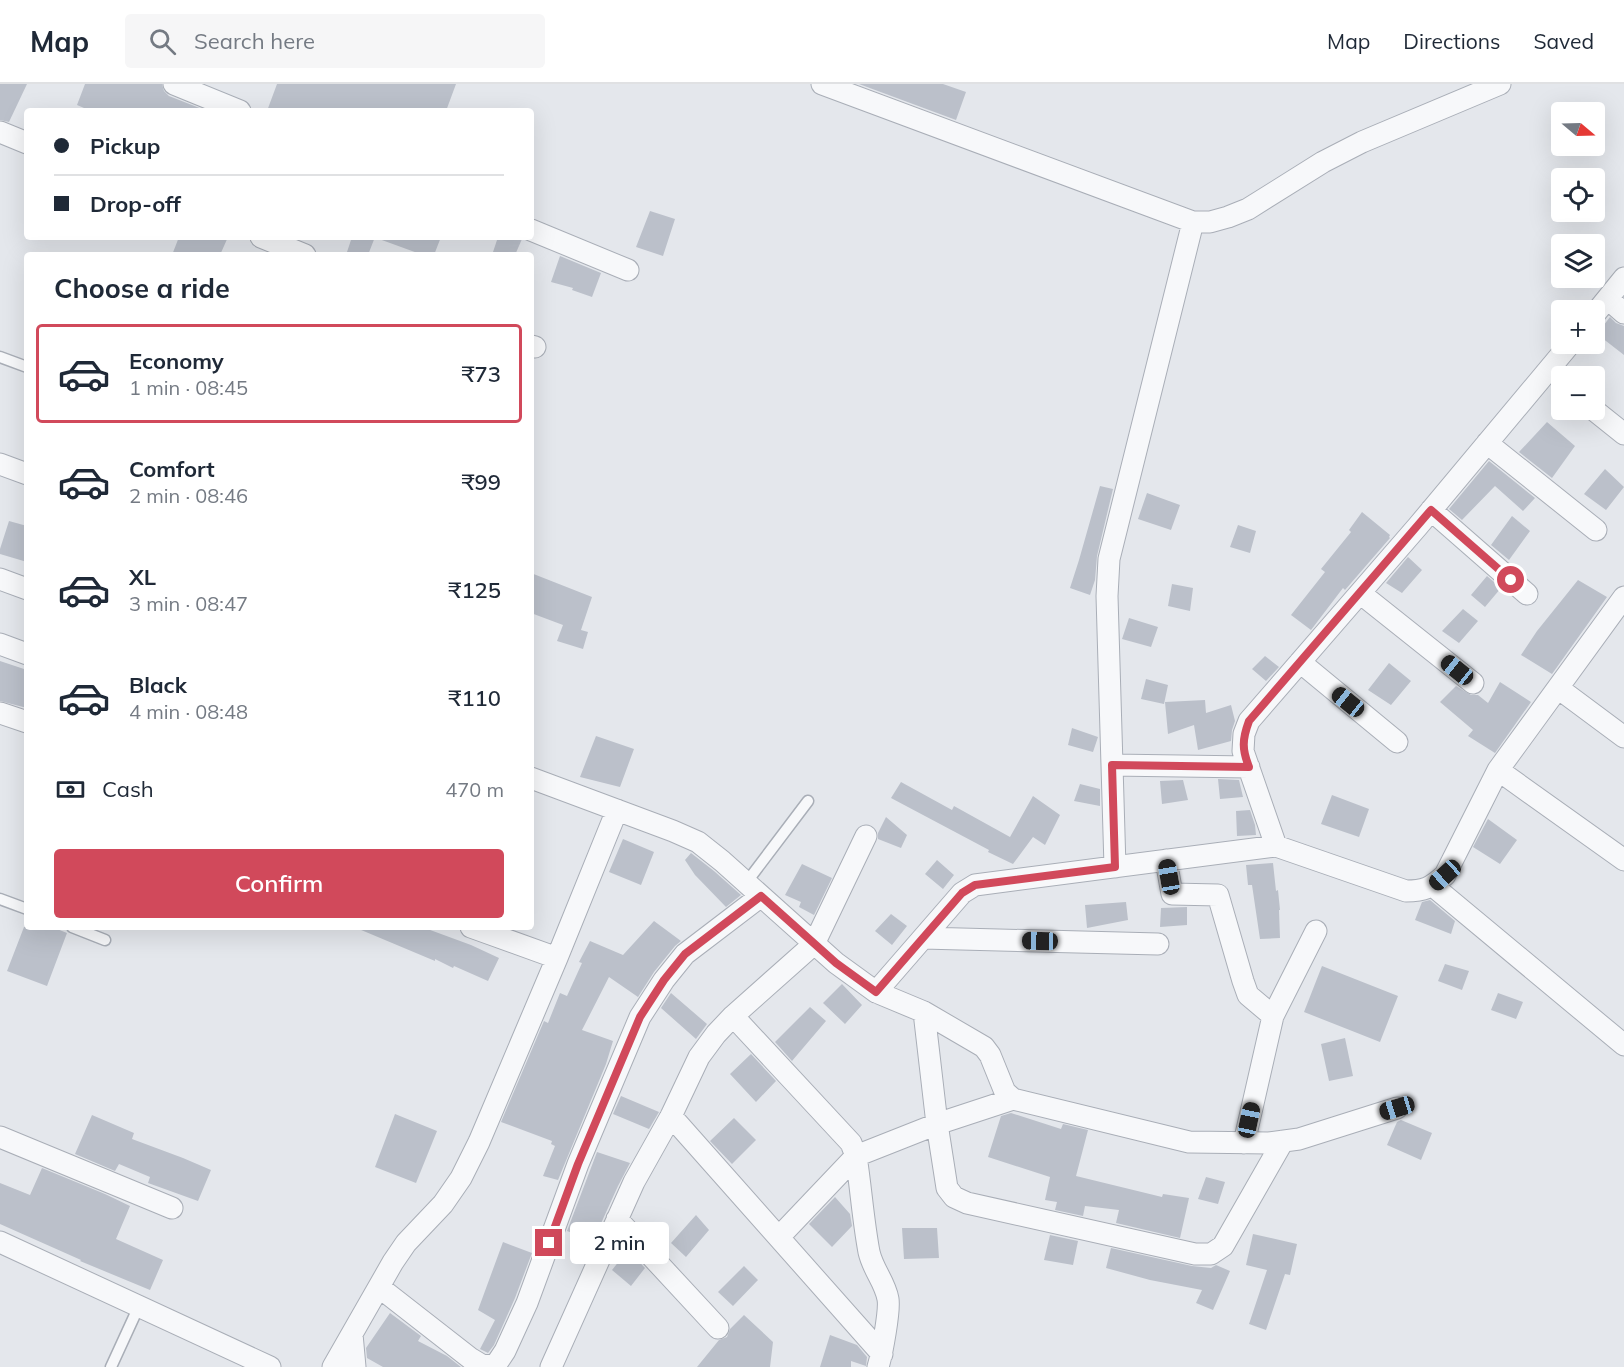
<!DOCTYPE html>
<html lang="en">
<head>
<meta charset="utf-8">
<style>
	:root { --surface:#fff; --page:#f6f6f7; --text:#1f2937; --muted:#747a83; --line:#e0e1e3; --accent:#d1495b }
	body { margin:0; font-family:Mulish,sans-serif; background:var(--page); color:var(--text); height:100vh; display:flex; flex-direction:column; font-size:22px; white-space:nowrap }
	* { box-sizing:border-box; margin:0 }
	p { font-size:20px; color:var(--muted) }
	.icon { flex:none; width:33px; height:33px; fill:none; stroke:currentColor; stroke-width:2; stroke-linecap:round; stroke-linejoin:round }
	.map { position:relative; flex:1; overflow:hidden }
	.side { position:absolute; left:24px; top:168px; width:510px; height:678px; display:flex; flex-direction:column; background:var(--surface); border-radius:6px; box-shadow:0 6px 24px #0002 }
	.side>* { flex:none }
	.banner { position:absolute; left:24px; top:24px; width:510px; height:132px; border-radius:6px; box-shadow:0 6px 24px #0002; display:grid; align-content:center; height:132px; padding:0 30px; background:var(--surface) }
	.needle { width:39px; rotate:109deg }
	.buttons { position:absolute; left:1551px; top:18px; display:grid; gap:12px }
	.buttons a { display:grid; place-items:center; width:54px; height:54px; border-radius:6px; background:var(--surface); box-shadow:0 6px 24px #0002; font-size:30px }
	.end { position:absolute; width:27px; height:27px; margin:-14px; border:8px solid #d1495b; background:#fff; box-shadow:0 0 0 3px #fff }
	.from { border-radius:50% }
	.bubble { position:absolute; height:42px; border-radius:6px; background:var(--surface); box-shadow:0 6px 24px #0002; font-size:20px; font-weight:600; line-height:42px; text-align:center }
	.car { position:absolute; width:18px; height:36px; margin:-18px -9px; border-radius:8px; box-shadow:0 0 4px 2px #0007; background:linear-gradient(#222 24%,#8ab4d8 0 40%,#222 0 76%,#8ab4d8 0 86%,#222 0) }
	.banner b { display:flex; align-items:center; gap:21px; height:57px; font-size:22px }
	.banner b+b { border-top:2px solid var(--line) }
	.banner i { width:15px; height:15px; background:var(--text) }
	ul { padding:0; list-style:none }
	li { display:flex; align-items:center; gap:18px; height:99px; margin:0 12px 9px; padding:0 18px; border:3px solid transparent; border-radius:6px }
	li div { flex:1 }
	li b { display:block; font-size:22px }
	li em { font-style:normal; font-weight:600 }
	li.current { border-color:var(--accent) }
	li>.icon { width:54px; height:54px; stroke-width:1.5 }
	h2 { padding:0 30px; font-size:27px; line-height:72px }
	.pay { display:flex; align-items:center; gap:15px; height:66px; padding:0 30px; font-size:22px }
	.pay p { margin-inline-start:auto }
	.button { display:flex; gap:12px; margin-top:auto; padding:12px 30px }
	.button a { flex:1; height:69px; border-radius:6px; background:var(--accent); color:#fff; font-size:24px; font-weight:600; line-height:69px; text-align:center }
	header { display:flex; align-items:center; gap:36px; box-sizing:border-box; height:84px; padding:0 30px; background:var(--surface); border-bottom:2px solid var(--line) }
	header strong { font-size:28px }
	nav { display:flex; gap:33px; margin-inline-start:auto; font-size:21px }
	.search { width:420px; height:54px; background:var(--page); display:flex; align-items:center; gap:15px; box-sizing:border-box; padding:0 21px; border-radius:6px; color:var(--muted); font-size:22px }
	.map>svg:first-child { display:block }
</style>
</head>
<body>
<header>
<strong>Map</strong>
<div class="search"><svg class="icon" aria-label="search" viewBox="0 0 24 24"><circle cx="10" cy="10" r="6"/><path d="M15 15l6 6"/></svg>Search here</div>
<nav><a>Map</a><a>Directions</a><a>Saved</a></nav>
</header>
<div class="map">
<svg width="1624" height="1283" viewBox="0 0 1624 1283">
	<rect width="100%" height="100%" fill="#e4e7ec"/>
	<path fill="#bbc0ca" d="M 0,0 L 27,0 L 9,38 L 0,36 Z
		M 85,0 L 162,0 L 164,7 L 169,12 L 202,25 L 201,27 L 91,27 L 77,21 Z
		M 277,0 L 456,0 L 446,27 L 267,27 Z
		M 859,0 L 943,0 L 966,8 L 956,36 Z
		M 650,127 L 675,135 L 663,172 L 636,163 Z
		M 179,153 L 228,153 L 220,171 L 172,171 Z
		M 352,153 L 375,153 L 368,171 L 346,171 Z
		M 379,153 L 441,153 L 434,171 L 423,171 L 379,155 Z
		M 498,153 L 520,153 L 522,155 L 515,171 L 492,171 Z
		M 560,172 L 601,189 L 592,213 L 572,206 L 573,204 L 551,198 Z
		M 1610,233 L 1616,239 L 1624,242 L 1624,271 L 1597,250 Z
		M 1547,338 L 1575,362 L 1552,394 L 1519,368 Z
		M 1489,377 L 1535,414 L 1523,427 L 1495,402 L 1462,436 L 1449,425 Z
		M 1605,385 L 1624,403 L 1606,426 L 1584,410 Z
		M 1100,402 L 1113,405 L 1097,472 L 1095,496 L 1090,511 L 1070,504 L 1079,476 Z
		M 1147,409 L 1180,421 L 1171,446 L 1138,435 Z
		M 1362,428 L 1390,451 L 1389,453 L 1390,454 L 1345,506 L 1343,504 L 1311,546 L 1291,531 L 1325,488 L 1321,485 L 1351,448 L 1349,446 Z
		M 1512,432 L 1530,447 L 1509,476 L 1491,461 Z
		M 9,437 L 27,442 L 27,478 L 0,470 L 0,465 Z
		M 1238,441 L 1256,447 L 1250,469 L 1230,463 Z
		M 1408,473 L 1422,486 L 1402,509 L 1386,499 Z
		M 531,489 L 592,513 L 581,546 L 588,548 L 583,565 L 557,557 L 563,541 L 531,529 Z
		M 1487,492 L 1501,504 L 1485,523 L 1471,511 Z
		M 1578,496 L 1607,513 L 1552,590 L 1521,571 L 1537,547 Z
		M 1172,500 L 1193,504 L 1190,527 L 1168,522 Z
		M 1463,525 L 1478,537 L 1459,559 L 1442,547 Z
		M 1129,534 L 1158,543 L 1151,563 L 1122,555 Z
		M 1265,572 L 1279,583 L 1266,597 L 1252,585 Z
		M 0,577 L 27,586 L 27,624 L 0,617 Z
		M 1389,579 L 1411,597 L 1391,621 L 1368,606 Z
		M 1146,595 L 1168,601 L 1164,620 L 1141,615 Z
		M 1500,598 L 1531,618 L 1495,669 L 1468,652 L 1473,646 L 1440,618 L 1456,602 L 1471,611 L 1478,611 L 1488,619 Z
		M 1205,616 L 1206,629 L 1231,621 L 1235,637 L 1232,646 L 1231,657 L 1198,666 L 1194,641 L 1168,650 L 1165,618 Z
		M 1072,644 L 1098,653 L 1093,668 L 1068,661 Z
		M 596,652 L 634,665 L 620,703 L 580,693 Z
		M 1218,695 L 1239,696 L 1243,713 L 1220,715 Z
		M 1183,696 L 1188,716 L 1162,720 L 1160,697 Z
		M 901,698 L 952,726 L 954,722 L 1010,753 L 1033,712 L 1060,731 L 1045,761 L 1033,753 L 1013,780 L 988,768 L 989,766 L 891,714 Z
		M 1080,700 L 1100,705 L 1100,722 L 1074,717 Z
		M 1332,711 L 1369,725 L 1359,753 L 1321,740 Z
		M 1250,726 L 1255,741 L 1256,751 L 1237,752 L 1236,727 Z
		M 886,733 L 907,751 L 901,764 L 878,755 L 878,749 Z
		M 1488,735 L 1517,756 L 1500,780 L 1473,763 Z
		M 623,755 L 654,768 L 641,801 L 609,788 Z
		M 691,769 L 714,787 L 741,811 L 726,823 L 695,791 L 685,776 Z
		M 937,776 L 954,791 L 943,805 L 925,790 Z
		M 1273,779 L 1276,807 L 1278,806 L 1280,826 L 1279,826 L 1280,854 L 1260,855 L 1252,801 L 1248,801 L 1246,781 Z
		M 802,780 L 832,794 L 814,831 L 799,823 L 801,818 L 785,811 Z
		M 1430,816 L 1455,837 L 1451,850 L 1415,836 L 1422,818 Z
		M 1126,818 L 1128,836 L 1087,844 L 1085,821 Z
		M 1187,823 L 1187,841 L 1160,843 L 1161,824 Z
		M 891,830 L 907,842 L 892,861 L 875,847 Z
		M 654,837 L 681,857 L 675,862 L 654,888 L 638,913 L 609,893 L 582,946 L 613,957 L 606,980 L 558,1096 L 543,1092 L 555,1062 L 551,1060 L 552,1057 L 501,1038 L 544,937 L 548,939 L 560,909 L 567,912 L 582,879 L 579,878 L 590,857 L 623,871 Z
		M 24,843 L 52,843 L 67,849 L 47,902 L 7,887 Z
		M 354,843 L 422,843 L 471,861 L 499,874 L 488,897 L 454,882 L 453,884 L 435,875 L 435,877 Z
		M 1445,880 L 1469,887 L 1462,906 L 1438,897 Z
		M 1322,882 L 1398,912 L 1380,958 L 1304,928 Z
		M 842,900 L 862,921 L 845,940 L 823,919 Z
		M 671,909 L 707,940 L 696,955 L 661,924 Z
		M 1498,909 L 1523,918 L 1516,935 L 1491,926 Z
		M 810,923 L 826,937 L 792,977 L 775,958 Z
		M 1345,954 L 1353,992 L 1329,997 L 1321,960 Z
		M 751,970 L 776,997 L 756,1018 L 730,990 Z
		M 621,1012 L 659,1028 L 649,1045 L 613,1030 Z
		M 1011,1029 L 1061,1045 L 1063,1040 L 1088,1046 L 1076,1092 L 1162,1113 L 1163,1110 L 1189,1114 L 1180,1154 L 1116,1139 L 1119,1126 L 1085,1122 L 1083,1132 L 1055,1126 L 1057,1118 L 1045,1116 L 1050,1093 L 988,1073 L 1001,1032 Z
		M 395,1030 L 437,1047 L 416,1099 L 375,1083 Z
		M 92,1031 L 134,1049 L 132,1055 L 183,1074 L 211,1086 L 198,1117 L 148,1099 L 150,1093 L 119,1080 L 115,1087 L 75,1070 Z
		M 734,1034 L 756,1056 L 732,1080 L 710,1057 Z
		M 1401,1036 L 1432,1049 L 1421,1076 L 1387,1061 L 1397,1038 Z
		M 597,1068 L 630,1079 L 618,1102 L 593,1157 L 567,1147 Z
		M 42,1084 L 105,1110 L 130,1122 L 116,1155 L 163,1176 L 150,1206 L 80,1177 L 81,1176 L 0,1140 L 0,1099 L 30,1111 Z
		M 1206,1093 L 1225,1098 L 1218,1120 L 1198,1115 Z
		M 835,1113 L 850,1130 L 852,1142 L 832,1163 L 809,1140 Z
		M 696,1131 L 709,1146 L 686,1173 L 671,1159 Z
		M 902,1144 L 937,1144 L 939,1174 L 904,1175 Z
		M 1253,1150 L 1297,1160 L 1290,1191 L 1285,1190 L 1266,1246 L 1249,1240 L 1267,1186 L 1246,1181 Z
		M 1050,1151 L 1078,1157 L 1073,1181 L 1044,1176 Z
		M 503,1158 L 532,1169 L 515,1214 L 494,1261 L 488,1269 L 480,1265 L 495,1236 L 478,1226 Z
		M 1111,1164 L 1192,1182 L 1211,1184 L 1216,1181 L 1230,1187 L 1213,1226 L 1196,1219 L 1202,1206 L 1150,1196 L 1106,1184 Z
		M 628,1166 L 645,1184 L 631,1202 L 612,1186 Z
		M 744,1182 L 758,1196 L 733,1222 L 718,1208 Z
		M 390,1229 L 421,1252 L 418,1257 L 447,1272 L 461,1283 L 383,1283 L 367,1274 L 366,1264 Z
		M 744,1231 L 773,1258 L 770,1283 L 697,1283 L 719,1256 L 727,1253 L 730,1245 Z
		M 830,1251 L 857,1261 L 867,1273 L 866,1282 L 851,1277 L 851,1283 L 820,1283 Z"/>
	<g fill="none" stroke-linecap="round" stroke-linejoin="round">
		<defs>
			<path id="service" d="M 0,273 L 27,283
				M 746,799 L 808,717
				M 0,815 L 27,825
				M 72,843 L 105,856
				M 111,1283 L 139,1222"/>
			<path id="minor" d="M 174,0 L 240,27
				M 822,0 L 1193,138 L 1210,138 L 1228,133 L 1248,125 L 1323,78 L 1362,58 L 1500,0
				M 0,48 L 27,59
				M 531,146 L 628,186
				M 261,153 L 305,171
				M 1608,215 L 1624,229
				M 1594,231 L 1624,194
				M 531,262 L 535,263
				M 1594,326 L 1624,350
				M 1487,359 L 1596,446
				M 0,380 L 27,390
				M 1431,426 L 1527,510
				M 0,495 L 27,505
				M 1360,509 L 1473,599
				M 0,560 L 27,570
				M 1300,578 L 1397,658
				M 1558,604 L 1624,653
				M 0,629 L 27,638
				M 1112,681 L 1249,683
				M 1498,686 L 1624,776
				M 531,694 L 673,747 L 698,758 L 722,777 L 836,879 L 876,908 L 924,928 L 984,963 L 990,971 L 1005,1008 L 1013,1015 L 1189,1058 L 1269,1059 L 1299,1055 L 1397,1024
				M 1276,762 L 1406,807 C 1424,807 1431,804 1445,791 L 1498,686 L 1624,513
				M 1166,776 L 1172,810 L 1218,811 L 1243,897 L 1248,911 L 1273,932
				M 1115,783 L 1107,512 L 1109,475 L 1193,138
				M 1433,802 L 1624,961
				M 471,843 L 557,874
				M 923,854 L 1158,860
				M 876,908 L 962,809 L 975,801 L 1276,762 L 1243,667 L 1244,650 L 1249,637 L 1418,442 L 1570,260
				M 924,928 L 937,1040 L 947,1104 L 954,1113 L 967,1119 L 1195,1170 L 1211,1170 L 1223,1162 L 1283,1057
				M 733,932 L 851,1059 L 856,1072 C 861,1104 863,1136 869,1168 C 873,1186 885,1198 888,1215 C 890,1226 882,1270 878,1283
				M 671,1032 L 882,1270
				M 0,1053 L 172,1124
				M 1244,1059 L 1273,932 L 1316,847
				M 617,1135 L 718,1244
				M 779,1153 L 856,1072 L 937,1040 L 1013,1015
				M 0,1158 L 270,1283
				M 379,1203 L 470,1274 L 480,1280 L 489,1282 L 497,1279 L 505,1267 L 527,1219 L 578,1080 L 640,933 L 664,896 L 685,870 L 761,812
				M 352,1250 L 355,1283
				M 333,1283 L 393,1178 L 406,1159 L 443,1120 L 461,1094 L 479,1058 L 557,874 L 617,726
				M 551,1283 L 634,1098 L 671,1032 L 699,973 L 716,950 L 733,932 L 814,860 L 866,752"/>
		</defs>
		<use href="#service" stroke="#a9aeb7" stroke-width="13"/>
		<use href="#minor" stroke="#a9aeb7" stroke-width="23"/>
		<use href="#service" stroke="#f7f8fa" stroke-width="10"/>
		<use href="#minor" stroke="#f7f8fa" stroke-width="21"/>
	</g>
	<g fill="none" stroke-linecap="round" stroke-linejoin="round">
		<path stroke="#d1495b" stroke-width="8" d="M 549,1159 L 578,1080 L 640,933 L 664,896 L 685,870 L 761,812 L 836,879 L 876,908 L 962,809 L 975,801 L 1115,783 L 1112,681 L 1249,683 C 1242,665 1242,656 1249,637 L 1431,426 L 1511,496"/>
	</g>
</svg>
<div class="buttons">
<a><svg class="needle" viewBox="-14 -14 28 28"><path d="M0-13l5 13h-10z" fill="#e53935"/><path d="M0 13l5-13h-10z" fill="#747a83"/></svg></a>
<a><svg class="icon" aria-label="locate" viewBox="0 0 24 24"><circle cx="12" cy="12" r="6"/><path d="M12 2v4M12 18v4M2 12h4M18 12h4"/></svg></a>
<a><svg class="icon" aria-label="layers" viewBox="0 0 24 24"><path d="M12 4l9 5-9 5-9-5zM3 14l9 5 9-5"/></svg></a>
<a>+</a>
<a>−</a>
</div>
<i class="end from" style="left:1511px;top:496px"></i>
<i class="end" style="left:549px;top:1159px"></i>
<div class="bubble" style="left:570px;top:1138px;width:99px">2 min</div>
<i class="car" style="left:1457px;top:586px;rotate:309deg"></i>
<i class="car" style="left:1348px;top:618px;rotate:309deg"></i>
<i class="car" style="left:1445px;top:791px;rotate:228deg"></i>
<i class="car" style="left:1169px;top:793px;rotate:350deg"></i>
<i class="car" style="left:1040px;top:857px;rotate:271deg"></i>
<i class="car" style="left:1397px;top:1024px;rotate:253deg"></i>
<i class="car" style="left:1249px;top:1036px;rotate:12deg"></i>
<div class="banner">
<b><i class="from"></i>Pickup</b>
<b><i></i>Drop-off</b>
</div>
<section class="side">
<h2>Choose a ride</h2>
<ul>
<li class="current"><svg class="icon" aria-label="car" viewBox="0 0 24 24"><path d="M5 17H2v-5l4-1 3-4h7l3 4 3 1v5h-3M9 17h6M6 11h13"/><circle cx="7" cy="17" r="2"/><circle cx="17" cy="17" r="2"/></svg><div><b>Economy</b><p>1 min · 08:45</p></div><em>₹73</em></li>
<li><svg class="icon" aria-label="car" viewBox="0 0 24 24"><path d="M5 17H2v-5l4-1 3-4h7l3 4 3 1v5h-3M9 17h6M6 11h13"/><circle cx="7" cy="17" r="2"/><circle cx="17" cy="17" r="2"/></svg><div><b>Comfort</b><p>2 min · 08:46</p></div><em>₹99</em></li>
<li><svg class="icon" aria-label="car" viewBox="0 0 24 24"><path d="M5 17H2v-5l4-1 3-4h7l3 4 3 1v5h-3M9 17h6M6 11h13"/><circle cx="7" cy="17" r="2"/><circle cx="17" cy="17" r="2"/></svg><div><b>XL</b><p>3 min · 08:47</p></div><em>₹125</em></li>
<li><svg class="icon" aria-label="car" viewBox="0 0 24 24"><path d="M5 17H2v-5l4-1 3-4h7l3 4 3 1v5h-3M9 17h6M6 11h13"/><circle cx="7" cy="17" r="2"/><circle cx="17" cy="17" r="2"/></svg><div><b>Black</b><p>4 min · 08:48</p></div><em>₹110</em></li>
</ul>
<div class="pay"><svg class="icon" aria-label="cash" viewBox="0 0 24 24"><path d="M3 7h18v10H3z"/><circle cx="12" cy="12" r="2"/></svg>Cash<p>470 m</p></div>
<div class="button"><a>Confirm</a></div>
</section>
</div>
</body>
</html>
